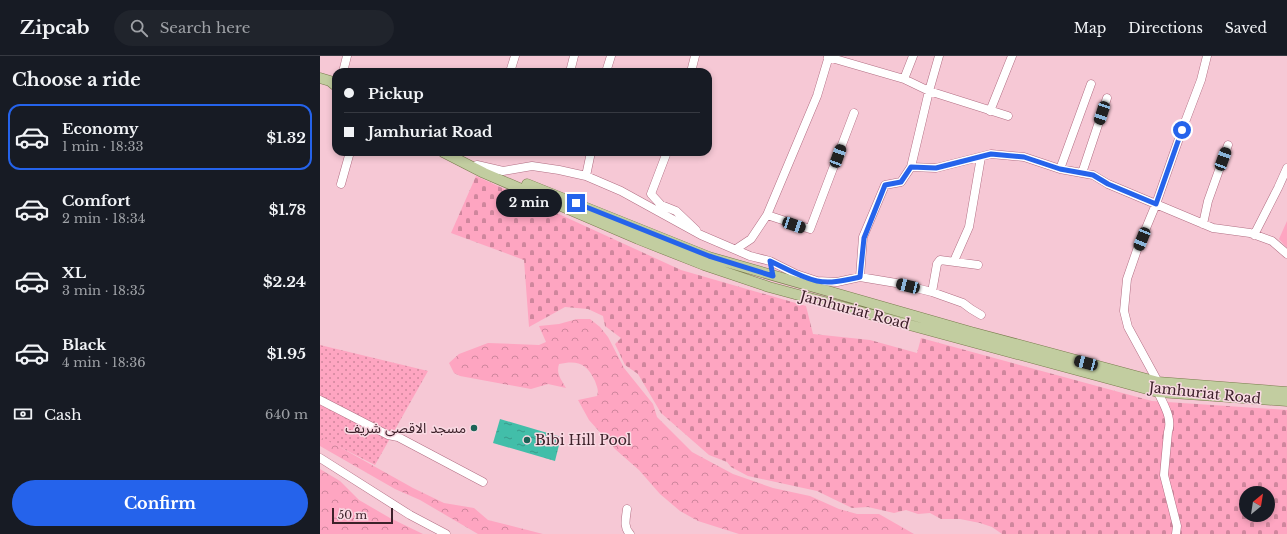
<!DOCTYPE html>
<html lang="en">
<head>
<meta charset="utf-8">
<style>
	:root { --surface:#171b24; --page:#20242c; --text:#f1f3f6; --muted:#9ea1a6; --line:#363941; --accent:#2563eb }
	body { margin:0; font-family:"Libre Baskerville","Noto Sans Arabic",serif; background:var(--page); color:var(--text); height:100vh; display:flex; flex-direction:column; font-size:15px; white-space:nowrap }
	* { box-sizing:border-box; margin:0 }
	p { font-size:13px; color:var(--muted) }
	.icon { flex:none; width:22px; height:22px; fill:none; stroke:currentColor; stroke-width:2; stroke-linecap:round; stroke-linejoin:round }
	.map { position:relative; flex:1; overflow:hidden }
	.details { display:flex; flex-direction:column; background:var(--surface); width:320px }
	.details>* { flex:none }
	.hud { position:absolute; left:12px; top:12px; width:380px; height:88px; border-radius:12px; box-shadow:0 2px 6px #0003; display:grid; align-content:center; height:88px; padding:0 12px; background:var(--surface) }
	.needle { width:26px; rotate:30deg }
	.buttons { position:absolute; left:919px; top:430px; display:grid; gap:8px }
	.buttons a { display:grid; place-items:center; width:36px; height:36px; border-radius:50%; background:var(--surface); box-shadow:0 2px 6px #0003; font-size:20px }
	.scale { position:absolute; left:12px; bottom:10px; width:61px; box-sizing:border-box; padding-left:4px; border:2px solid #3d212a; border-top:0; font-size:11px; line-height:14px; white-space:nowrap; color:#3d212a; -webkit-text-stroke:3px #f9dae3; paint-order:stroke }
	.end { position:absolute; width:18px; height:18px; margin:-9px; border:5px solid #2563eb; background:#fff; box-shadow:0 0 0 2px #fff }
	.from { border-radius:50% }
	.bubble { position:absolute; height:28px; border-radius:14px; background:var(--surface); box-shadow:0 2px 6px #0003; font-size:13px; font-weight:700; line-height:28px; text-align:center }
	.car { position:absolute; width:12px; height:24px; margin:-12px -6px; border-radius:5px; box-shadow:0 0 3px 1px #0007; background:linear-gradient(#222 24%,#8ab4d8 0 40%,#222 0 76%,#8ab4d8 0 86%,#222 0) }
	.hud b { display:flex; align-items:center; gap:14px; height:38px; font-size:15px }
	.hud b+b { border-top:1px solid var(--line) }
	.hud i { width:10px; height:10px; background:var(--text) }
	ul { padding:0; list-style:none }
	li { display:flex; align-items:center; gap:12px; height:66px; margin:0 8px 6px; padding:0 4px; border:2px solid transparent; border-radius:12px }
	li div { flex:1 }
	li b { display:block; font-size:15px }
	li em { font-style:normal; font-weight:700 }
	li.current { border-color:var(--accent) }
	li>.icon { width:36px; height:36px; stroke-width:1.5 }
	h2 { padding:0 12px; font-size:18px; line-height:48px }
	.pay { display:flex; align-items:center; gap:10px; height:44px; padding:0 12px; font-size:15px }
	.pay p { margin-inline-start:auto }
	.primary-button { display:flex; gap:8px; margin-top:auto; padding:8px 12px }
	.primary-button a { flex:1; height:46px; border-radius:24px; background:var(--accent); color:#fff; font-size:16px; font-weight:700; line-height:46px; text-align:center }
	header { display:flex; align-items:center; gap:24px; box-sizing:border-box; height:56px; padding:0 20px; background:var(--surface); border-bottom:1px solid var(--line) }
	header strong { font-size:19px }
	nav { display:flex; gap:22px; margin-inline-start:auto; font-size:14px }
	.search { width:280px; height:36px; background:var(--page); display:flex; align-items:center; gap:10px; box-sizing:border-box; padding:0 14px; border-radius:22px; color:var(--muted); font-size:15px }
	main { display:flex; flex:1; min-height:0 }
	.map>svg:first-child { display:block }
</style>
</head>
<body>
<header>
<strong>Zipcab</strong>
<div class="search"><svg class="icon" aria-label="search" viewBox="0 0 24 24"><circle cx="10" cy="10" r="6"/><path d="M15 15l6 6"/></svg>Search here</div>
<nav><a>Map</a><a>Directions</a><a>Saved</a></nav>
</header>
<main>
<section class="details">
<h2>Choose a ride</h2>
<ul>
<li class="current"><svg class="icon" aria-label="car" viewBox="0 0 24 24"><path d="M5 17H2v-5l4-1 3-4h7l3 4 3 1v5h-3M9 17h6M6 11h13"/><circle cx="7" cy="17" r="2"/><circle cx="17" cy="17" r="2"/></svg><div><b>Economy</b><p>1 min · 18:33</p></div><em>$1.32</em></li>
<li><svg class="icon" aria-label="car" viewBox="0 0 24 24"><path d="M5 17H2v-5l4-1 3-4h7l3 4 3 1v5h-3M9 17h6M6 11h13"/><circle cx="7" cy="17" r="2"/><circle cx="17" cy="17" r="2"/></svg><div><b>Comfort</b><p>2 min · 18:34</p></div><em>$1.78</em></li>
<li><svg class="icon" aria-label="car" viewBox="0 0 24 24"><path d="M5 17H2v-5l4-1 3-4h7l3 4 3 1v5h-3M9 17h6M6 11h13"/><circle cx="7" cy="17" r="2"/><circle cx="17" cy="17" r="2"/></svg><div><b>XL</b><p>3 min · 18:35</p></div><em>$2.24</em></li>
<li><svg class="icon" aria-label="car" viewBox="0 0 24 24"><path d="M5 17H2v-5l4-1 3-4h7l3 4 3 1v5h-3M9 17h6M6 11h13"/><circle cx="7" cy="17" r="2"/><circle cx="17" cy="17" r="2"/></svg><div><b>Black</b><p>4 min · 18:36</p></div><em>$1.95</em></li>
</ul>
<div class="pay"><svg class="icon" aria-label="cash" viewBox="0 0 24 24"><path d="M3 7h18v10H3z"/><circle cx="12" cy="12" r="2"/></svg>Cash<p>640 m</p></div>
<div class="primary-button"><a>Confirm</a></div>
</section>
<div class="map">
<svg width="967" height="478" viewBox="0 0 967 478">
	<defs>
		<pattern id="forest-crowns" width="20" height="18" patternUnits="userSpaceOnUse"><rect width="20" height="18" fill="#fea5c1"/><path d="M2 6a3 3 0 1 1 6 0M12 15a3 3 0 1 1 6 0" fill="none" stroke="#cf869d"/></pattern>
		<pattern id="cemetery-stones" width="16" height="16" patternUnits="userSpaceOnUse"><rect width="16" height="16" fill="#fea5c1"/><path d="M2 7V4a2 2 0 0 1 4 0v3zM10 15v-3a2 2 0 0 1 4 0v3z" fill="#cf869d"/></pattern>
		<pattern id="park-dots" width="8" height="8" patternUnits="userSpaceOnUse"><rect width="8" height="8" fill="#fea5c1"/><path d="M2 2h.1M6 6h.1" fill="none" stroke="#cf869d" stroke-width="1.8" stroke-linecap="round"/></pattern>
		<pattern id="water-ripples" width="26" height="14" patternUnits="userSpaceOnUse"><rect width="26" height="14" fill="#42bea9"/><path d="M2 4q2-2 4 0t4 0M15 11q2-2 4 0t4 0" fill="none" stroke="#389a8a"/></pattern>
	</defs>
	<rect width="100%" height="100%" fill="#f6c8d5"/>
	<path fill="#fea5c1" d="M 967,165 L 967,192 L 959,183 Z"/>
	<path fill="url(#forest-crowns)" d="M 257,263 L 270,263 L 280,271 L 288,281 L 304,312 L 333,348 L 337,361 L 372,396 L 413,418 L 453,432 L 490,440 L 519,453 L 537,458 L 559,458 L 594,478 L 419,478 L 378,465 L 360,455 L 340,438 L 319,414 L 295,393 L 269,364 L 258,344 L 277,340 C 279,334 277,331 275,325 C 267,307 257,304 239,308 C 236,318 241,323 246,332 L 228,328 L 211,333 L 140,320 L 134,317 L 129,307 L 139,298 L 168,287 L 219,289 L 226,286 L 219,270 L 239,268 Z
		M 0,380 L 93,432 L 124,447 L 154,452 L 168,464 L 223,478 L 158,478 L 100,444 L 75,433 L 0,390 Z
		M 0,413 L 20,425 L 39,444 L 70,462 L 103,478 L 0,478 Z"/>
	<path fill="url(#cemetery-stones)" fill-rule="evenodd" d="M 156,120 L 361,214 L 486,250 L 493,278 L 550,284 L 597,297 L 601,282 L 832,345 L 967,354 L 967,478 L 682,478 L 672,471 L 660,467 L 640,463 L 621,463 L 610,457 L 598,458 L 586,454 L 574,457 L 548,451 L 532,452 L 497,435 L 428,420 L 411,411 L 407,406 L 389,399 L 341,357 L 318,318 L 305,309 L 295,288 L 301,282 L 285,270 L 283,260 L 268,253 L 245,251 L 209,271 L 204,204 L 131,177 ZM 926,437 L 948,437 L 948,459 L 926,459 Z"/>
	<path fill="url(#park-dots)" d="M 0,289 L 108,315 L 55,409 L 0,381 Z"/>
	<path fill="url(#water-ripples)" d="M 180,363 L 241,381 L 235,405 L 173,387 Z"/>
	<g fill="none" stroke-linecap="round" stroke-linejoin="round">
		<defs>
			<path id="minor" d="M 508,1 L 584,23 L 609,35 L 688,60
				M 23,16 L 27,0
				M 190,16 L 195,0
				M 250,16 L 254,0
				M 286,16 L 291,0
				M 371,16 L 375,0
				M 584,23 L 593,0
				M 670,55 L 692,0
				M 347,96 L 331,138 L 341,149 L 356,155 L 376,174
				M 157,109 L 183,115 L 212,110 L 239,114 L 266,120 L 301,135 L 381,179 L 430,200 L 450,205 L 476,218 L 497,225 L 517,226 L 540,221 L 576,227 L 612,236 L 643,247 L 651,253 L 661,259
				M 591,111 L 616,112 L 671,98 L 704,101 L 740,113 L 773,119 L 788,128 L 893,172 L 930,177 L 952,185 L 967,198
				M 740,113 L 771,28
				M 762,117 L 787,42
				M 266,120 L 271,96
				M 21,128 L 30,96
				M 447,159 L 490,173 L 534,57
				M 883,168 L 888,145 L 908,89
				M 934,179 L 958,132 L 967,112
				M 416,193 L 431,183 L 447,159 L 497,40 L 509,0
				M 634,205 L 649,171 L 661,101
				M 540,221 L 543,181 L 565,129 L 581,126 L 591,111 L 609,35 L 619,0
				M 612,236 L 617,208 L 620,204 L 658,209
				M 838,326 L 808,271 L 804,255 L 807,223 L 817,194 L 836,148 L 862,74 L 881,24 L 887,0
				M 838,336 C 843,348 853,362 848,376 L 844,419 L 857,470 L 856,478
				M 0,344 L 68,379 L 78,381 L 163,426
				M 0,402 L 90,459 L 126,478
				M 307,453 C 306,462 303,471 310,478"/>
			<path id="major" d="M 0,22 L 10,25 L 16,30
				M 123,96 L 164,117 L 318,183 L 384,209 L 449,231 L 838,336 L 967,345
				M 207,128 L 389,201 L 651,276 L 838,326 L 967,336"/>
		</defs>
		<use href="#minor" stroke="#b26e83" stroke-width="9"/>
		<use href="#major" stroke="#797b4d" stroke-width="11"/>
		<use href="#minor" stroke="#fff" stroke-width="8"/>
		<use href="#major" stroke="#c2cda0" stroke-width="10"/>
	</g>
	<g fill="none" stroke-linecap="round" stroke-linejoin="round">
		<path stroke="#2563eb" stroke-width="5" d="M 256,147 L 389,200 L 453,220 L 450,205 C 465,212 480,221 497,225 C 511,228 526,224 540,221 L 544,182 L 565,129 L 581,126 L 591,111 L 616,112 L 671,98 L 704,101 L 740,113 L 773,119 L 788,128 L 836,148 L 862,74"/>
	</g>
	<g fill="#1c6357" stroke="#f9dae3" stroke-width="1.5">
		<circle cx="154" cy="372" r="4"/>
		<circle cx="207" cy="384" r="4"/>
	</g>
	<g text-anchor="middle" stroke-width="3" stroke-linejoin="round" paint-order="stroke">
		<g font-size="14" fill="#3d212a" stroke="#f9dae3">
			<text transform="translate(535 254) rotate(15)" y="5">Jamhuriat Road</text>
			<text transform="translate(885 337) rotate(6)" y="5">Jamhuriat Road</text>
		</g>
		<g font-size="14" fill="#3d212a" stroke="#f9dae3" text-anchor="end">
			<text x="146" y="377">مسجد الاقصی شریف</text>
			<text x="215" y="389" text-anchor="start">Bibi Hill Pool</text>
		</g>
	</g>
</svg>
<div class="buttons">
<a><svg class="needle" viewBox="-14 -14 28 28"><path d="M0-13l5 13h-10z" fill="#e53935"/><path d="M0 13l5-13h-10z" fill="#9ea1a6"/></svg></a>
</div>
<div class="scale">50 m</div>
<i class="end from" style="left:862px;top:74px"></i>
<i class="end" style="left:256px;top:147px"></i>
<div class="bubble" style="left:176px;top:133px;width:66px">2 min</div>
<i class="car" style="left:782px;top:57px;rotate:198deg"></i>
<i class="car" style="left:518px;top:100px;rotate:20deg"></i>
<i class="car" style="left:903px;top:103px;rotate:20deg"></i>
<i class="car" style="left:474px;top:169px;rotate:109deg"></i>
<i class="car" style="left:822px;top:183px;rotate:202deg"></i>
<i class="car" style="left:588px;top:230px;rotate:284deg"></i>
<i class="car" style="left:766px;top:307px;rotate:285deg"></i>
<div class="hud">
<b><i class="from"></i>Pickup</b>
<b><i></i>Jamhuriat Road</b>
</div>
</div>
</main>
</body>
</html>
